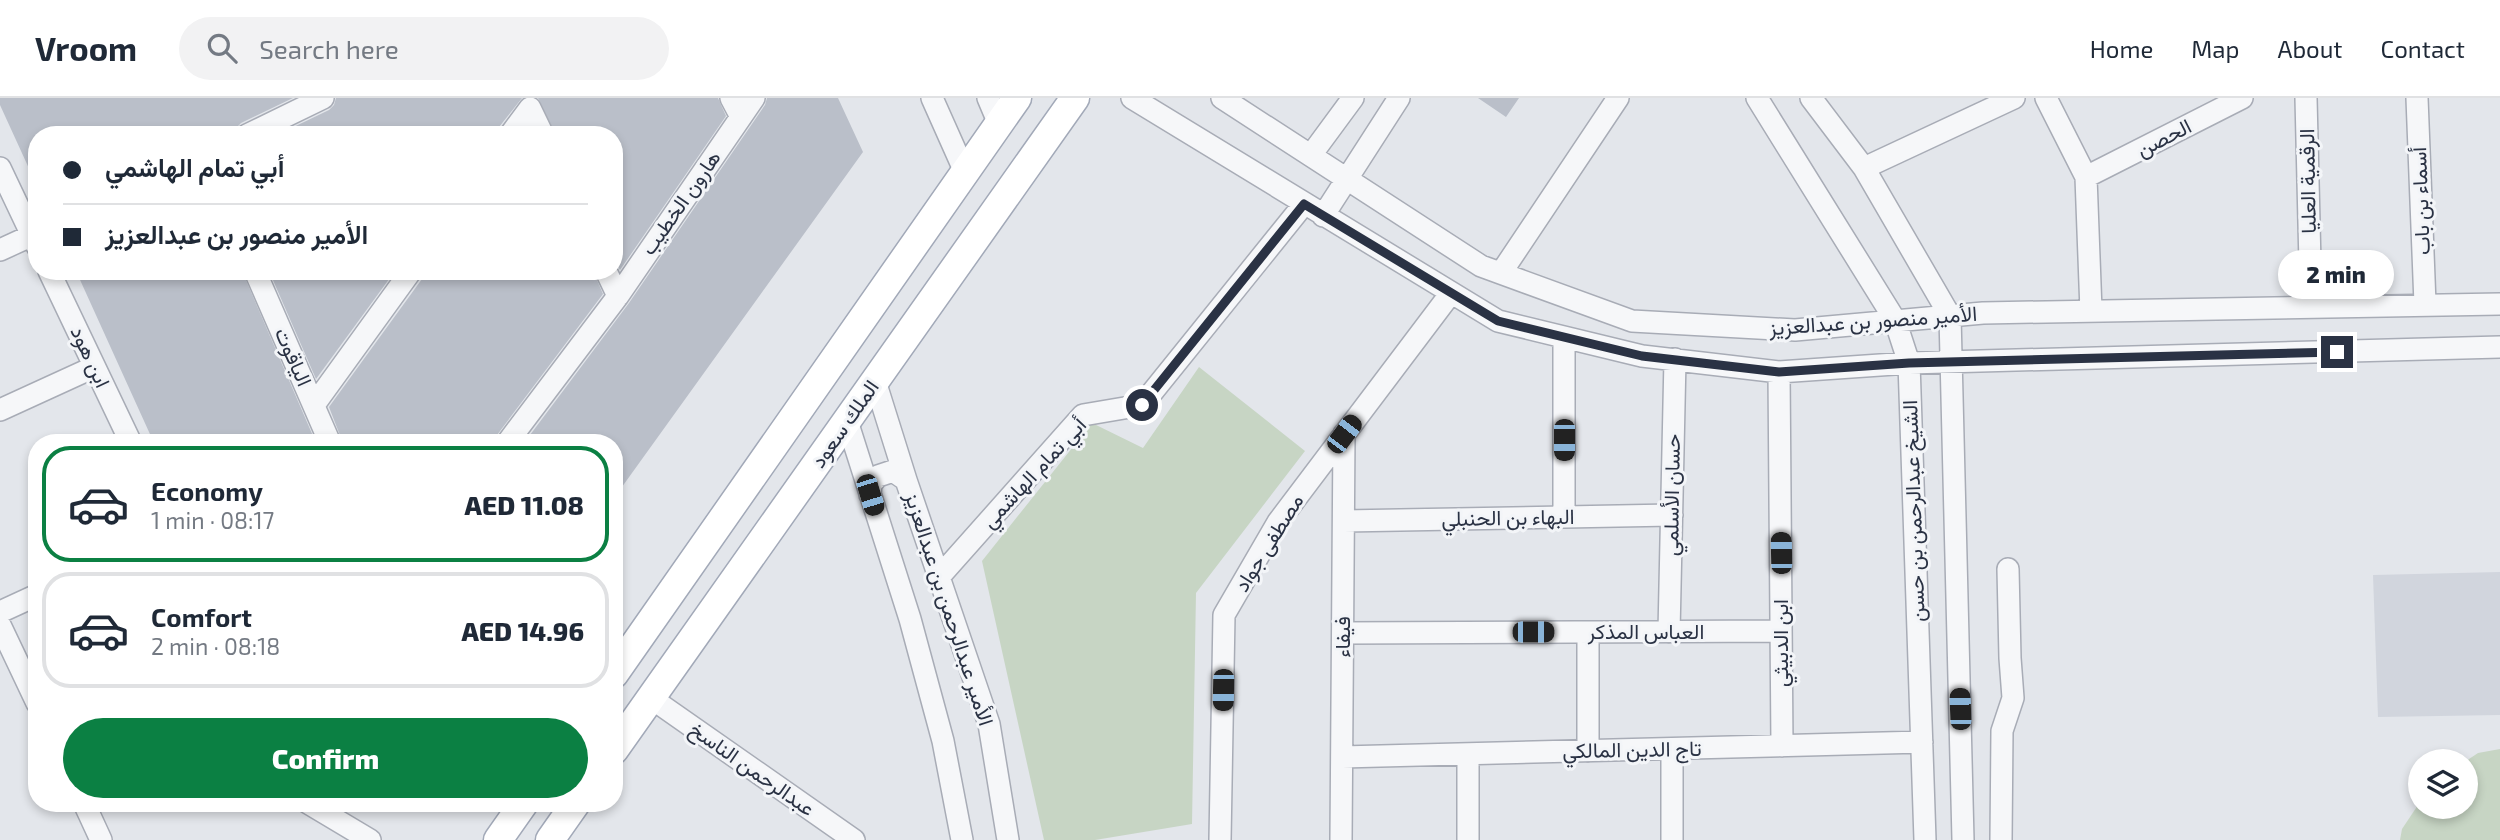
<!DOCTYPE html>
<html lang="en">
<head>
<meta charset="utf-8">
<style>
	:root { --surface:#fff; --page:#f2f2f3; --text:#1f2937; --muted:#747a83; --line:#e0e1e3; --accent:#0b8043 }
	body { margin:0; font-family:"Exo 2",Vazirmatn,sans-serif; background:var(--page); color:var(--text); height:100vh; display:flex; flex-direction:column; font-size:26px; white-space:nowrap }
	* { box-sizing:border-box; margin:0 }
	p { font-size:23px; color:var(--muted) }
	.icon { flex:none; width:38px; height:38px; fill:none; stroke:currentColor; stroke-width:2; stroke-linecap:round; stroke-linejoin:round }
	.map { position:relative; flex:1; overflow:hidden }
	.drawer { position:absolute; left:28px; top:336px; width:595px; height:378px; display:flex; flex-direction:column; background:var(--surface); border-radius:28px; box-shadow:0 4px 10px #0003 }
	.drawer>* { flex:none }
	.top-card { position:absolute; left:28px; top:28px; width:595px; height:154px; border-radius:28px; box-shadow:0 4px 10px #0003; display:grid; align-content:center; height:154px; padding:0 35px; background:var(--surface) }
	.controls { position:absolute; left:2408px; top:651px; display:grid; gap:14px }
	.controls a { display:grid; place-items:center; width:70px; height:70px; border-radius:50%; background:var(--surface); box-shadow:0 4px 10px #0003; font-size:35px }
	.end { position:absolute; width:32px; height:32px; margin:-16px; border:9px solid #2a3244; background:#fff; box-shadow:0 0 0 4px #fff }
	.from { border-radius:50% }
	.bubble { position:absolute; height:49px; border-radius:24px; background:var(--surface); box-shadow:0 4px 10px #0003; font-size:23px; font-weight:800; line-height:49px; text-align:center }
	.car { position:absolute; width:21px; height:42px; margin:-21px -10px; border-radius:9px; box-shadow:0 0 5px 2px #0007; background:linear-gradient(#222 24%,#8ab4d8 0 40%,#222 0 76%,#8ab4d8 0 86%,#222 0) }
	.top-card b { display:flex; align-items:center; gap:24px; height:66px; font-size:26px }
	.top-card b+b { border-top:2px solid var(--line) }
	.top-card i { width:18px; height:18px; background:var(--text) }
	ul { padding:12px 0 0; list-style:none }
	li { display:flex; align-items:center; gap:21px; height:116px; margin:0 14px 10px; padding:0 21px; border:4px solid var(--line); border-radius:28px }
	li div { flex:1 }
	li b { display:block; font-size:26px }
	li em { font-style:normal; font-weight:800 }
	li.current { border-color:var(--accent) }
	li>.icon { width:63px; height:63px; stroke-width:1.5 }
	.cta { display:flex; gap:14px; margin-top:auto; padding:14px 35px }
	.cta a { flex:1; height:80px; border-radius:42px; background:var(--accent); color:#fff; font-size:28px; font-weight:800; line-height:80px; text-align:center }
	header { display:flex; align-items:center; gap:42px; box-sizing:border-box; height:98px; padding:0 35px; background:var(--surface); border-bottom:2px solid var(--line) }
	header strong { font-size:33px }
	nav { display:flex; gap:38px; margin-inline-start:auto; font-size:24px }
	.search { width:490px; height:63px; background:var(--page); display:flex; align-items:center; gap:18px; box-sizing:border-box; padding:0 24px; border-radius:38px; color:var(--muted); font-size:26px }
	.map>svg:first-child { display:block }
</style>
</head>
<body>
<header>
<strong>Vroom</strong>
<div class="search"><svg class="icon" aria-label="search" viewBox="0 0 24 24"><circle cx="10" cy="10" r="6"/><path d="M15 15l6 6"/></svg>Search here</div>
<nav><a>Home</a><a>Map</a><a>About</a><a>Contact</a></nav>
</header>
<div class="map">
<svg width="2500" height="742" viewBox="0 0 2500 742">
	<rect width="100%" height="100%" fill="#e3e6eb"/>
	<path fill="#d1d5dd" d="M 2500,474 L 2500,617 L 2378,619 L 2373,477 Z"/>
	<path fill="#c7d5c4" d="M 1199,269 L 1305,353 L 1196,495 L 1192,726 L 1095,742 L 1044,742 L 982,463 L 1092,325 L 1143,350 Z
		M 2500,651 L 2500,742 L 2400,742 L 2402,731 L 2420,704 L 2420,709 L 2466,709 L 2466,663 L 2478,655 Z"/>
	<path fill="#babfc9" d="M 0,0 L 293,0 L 241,25 L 236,30 L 234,37 L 37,37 L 37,88 L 0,7 Z
		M 336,0 L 522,0 L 499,29 L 497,37 L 277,37 L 329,12 L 334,7 Z
		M 538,0 L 718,0 L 726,18 L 620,172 L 614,163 L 614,37 L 556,37 Z
		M 767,0 L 838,0 L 863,54 L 614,400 L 614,345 L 524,345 L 629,205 L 765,7 Z
		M 1478,0 L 1519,0 L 1506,19 Z
		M 76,173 L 242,173 L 316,345 L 154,345 Z
		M 269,173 L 395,173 L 316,281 Z
		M 424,173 L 593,173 L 603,196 L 497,337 L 494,345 L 343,345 L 329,309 L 422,181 Z"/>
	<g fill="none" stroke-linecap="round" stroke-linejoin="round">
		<defs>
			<path id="minor" d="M 731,0 L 741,19
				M 932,0 L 965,74
				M 988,0 L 999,26
				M 1132,0 L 1498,223 L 1642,258 L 1779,274 L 1909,265 L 2500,249
				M 1222,0 L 1481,168 L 1632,223 L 1795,232 L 1983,215 L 2500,206
				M 1757,0 L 1895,222 L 1909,265 L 1925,742
				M 1811,0 L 1864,70 L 1950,218 L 1963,742
				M 2046,0 L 2086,79 L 2091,213
				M 2306,0 L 2311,208
				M 2417,0 L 2425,206
				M 247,37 L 323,0
				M 510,37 L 530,10 L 543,37
				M 1311,57 L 1353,0
				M 0,70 L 37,148
				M 1864,70 L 2014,0
				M 2086,79 L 2242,0
				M 1323,118 L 1399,0
				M 0,152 L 37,135
				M 49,173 L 131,345
				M 255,173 L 330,345
				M 606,173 L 618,198
				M 1501,175 L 1618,0
				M 1564,239 L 1564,419
				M 1779,274 L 1782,648
				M 875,283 L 906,382 L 989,626 L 1008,742
				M 314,307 L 411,173
				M 0,312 L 94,269
				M 847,323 L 910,521 L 943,643 L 962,742
				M 507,345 L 618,198 L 754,0
				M 870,397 L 871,386 L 878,378 L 893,373 L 906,382
				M 1344,423 L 1672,417
				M 939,479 L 1083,317 L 1142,307 L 1304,106
				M 0,514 L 37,497
				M 0,527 L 37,605
				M 1669,534 L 1675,261
				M 1343,535 L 1781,533
				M 651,600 L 854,742
				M 1672,651 L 1672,742
				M 1588,653 L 1588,534
				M 1342,659 L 1922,644
				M 84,705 L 101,742
				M 308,705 L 370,742
				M 1220,742 L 1224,517 L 1278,424 L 1451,195
				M 1341,742 L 1344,336
				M 1468,742 L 1468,656
				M 2001,742 L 2002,633 L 2013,600 L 2010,560 L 2008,471"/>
			<path id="major" d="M 614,576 L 1017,0
				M 614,652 L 1075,0
				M 498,742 L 524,705
				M 550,742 L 576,705"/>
		</defs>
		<use href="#minor" stroke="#a8acb6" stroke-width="24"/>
		<use href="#major" stroke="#a2a9b8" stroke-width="31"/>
		<use href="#minor" stroke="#f6f7f9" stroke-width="21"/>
		<use href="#major" stroke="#fff" stroke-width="28"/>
	</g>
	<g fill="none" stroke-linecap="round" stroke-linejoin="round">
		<path stroke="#2a3244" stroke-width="9" d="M 1142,307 L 1304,106 L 1498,223 L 1642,258 L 1779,274 L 1909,265 L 2337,254"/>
	</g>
	<g text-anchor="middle" stroke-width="6" stroke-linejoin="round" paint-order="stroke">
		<g font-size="21" fill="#2a3244" stroke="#f3f5f8">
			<text transform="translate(2164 40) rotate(-27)" y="7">الحصن</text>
			<text transform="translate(2308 83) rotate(-91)" y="7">الرقمية العليا</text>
			<text transform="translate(2421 103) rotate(-92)" y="7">أسماء بن باب</text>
			<text transform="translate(681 105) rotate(-55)" y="7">هارون الخطيب</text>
			<text transform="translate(1873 223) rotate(-4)" y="7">الأمير منصور بن عبدالعزيز</text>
			<text transform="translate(90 259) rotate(65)" y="7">ابن هود</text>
			<text transform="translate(293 259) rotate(66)" y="7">الياقوت</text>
			<text transform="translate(845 326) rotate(-55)" y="7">الملك سعود</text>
			<text transform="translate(1034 375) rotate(-47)" y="7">أبي تمام الهاشمي</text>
			<text transform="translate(1672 397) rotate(-89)" y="7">حسان الأسلمي</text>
			<text transform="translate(1914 413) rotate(-92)" y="7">الشيخ عبدالرحمن بن حسن</text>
			<text transform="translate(1508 420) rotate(-1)" y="7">البهاء بن الحنبلي</text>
			<text transform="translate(1269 445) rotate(-58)" y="7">مصطفى جواد</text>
			<text transform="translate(949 511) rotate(72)" y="7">الأمير عبدالرحمن بن عبدالعزيز</text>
			<text x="1646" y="541">العباس المذكر</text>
			<text transform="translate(1343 539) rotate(-90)" y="7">فيفاء</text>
			<text transform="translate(1781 545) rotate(-90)" y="7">ابن الدبيثي</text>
			<text transform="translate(1632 652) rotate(-1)" y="7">تاج الدين المالكي</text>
			<text transform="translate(752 671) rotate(35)" y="7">عبدالرحمن الناسخ</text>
		</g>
	</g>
</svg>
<div class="controls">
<a><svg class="icon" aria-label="layers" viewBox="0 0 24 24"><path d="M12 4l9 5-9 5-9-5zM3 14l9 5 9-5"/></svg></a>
</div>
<i class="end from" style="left:1142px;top:307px"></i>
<i class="end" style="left:2337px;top:254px"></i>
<div class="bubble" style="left:2278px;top:152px;width:116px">2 min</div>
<i class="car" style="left:1344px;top:336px;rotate:37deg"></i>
<i class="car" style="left:1564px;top:342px;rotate:180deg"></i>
<i class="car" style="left:870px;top:397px;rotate:163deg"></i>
<i class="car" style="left:1781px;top:455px;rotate:359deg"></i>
<i class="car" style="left:1533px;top:534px;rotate:90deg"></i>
<i class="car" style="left:1223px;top:592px;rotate:181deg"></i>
<i class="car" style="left:1960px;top:611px;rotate:358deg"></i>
<div class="top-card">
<b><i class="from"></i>أبي تمام الهاشمي</b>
<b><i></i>الأمير منصور بن عبدالعزيز</b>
</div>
<section class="drawer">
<ul>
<li class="current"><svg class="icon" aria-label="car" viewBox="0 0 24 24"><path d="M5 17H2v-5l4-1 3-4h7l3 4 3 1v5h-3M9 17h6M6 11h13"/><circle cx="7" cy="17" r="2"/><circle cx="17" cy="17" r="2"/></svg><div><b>Economy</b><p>1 min · 08:17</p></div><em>AED 11.08</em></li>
<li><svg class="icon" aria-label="car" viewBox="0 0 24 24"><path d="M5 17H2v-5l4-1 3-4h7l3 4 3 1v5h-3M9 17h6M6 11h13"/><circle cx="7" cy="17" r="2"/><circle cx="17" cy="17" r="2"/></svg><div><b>Comfort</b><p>2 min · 08:18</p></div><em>AED 14.96</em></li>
</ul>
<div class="cta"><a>Confirm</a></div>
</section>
</div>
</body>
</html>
